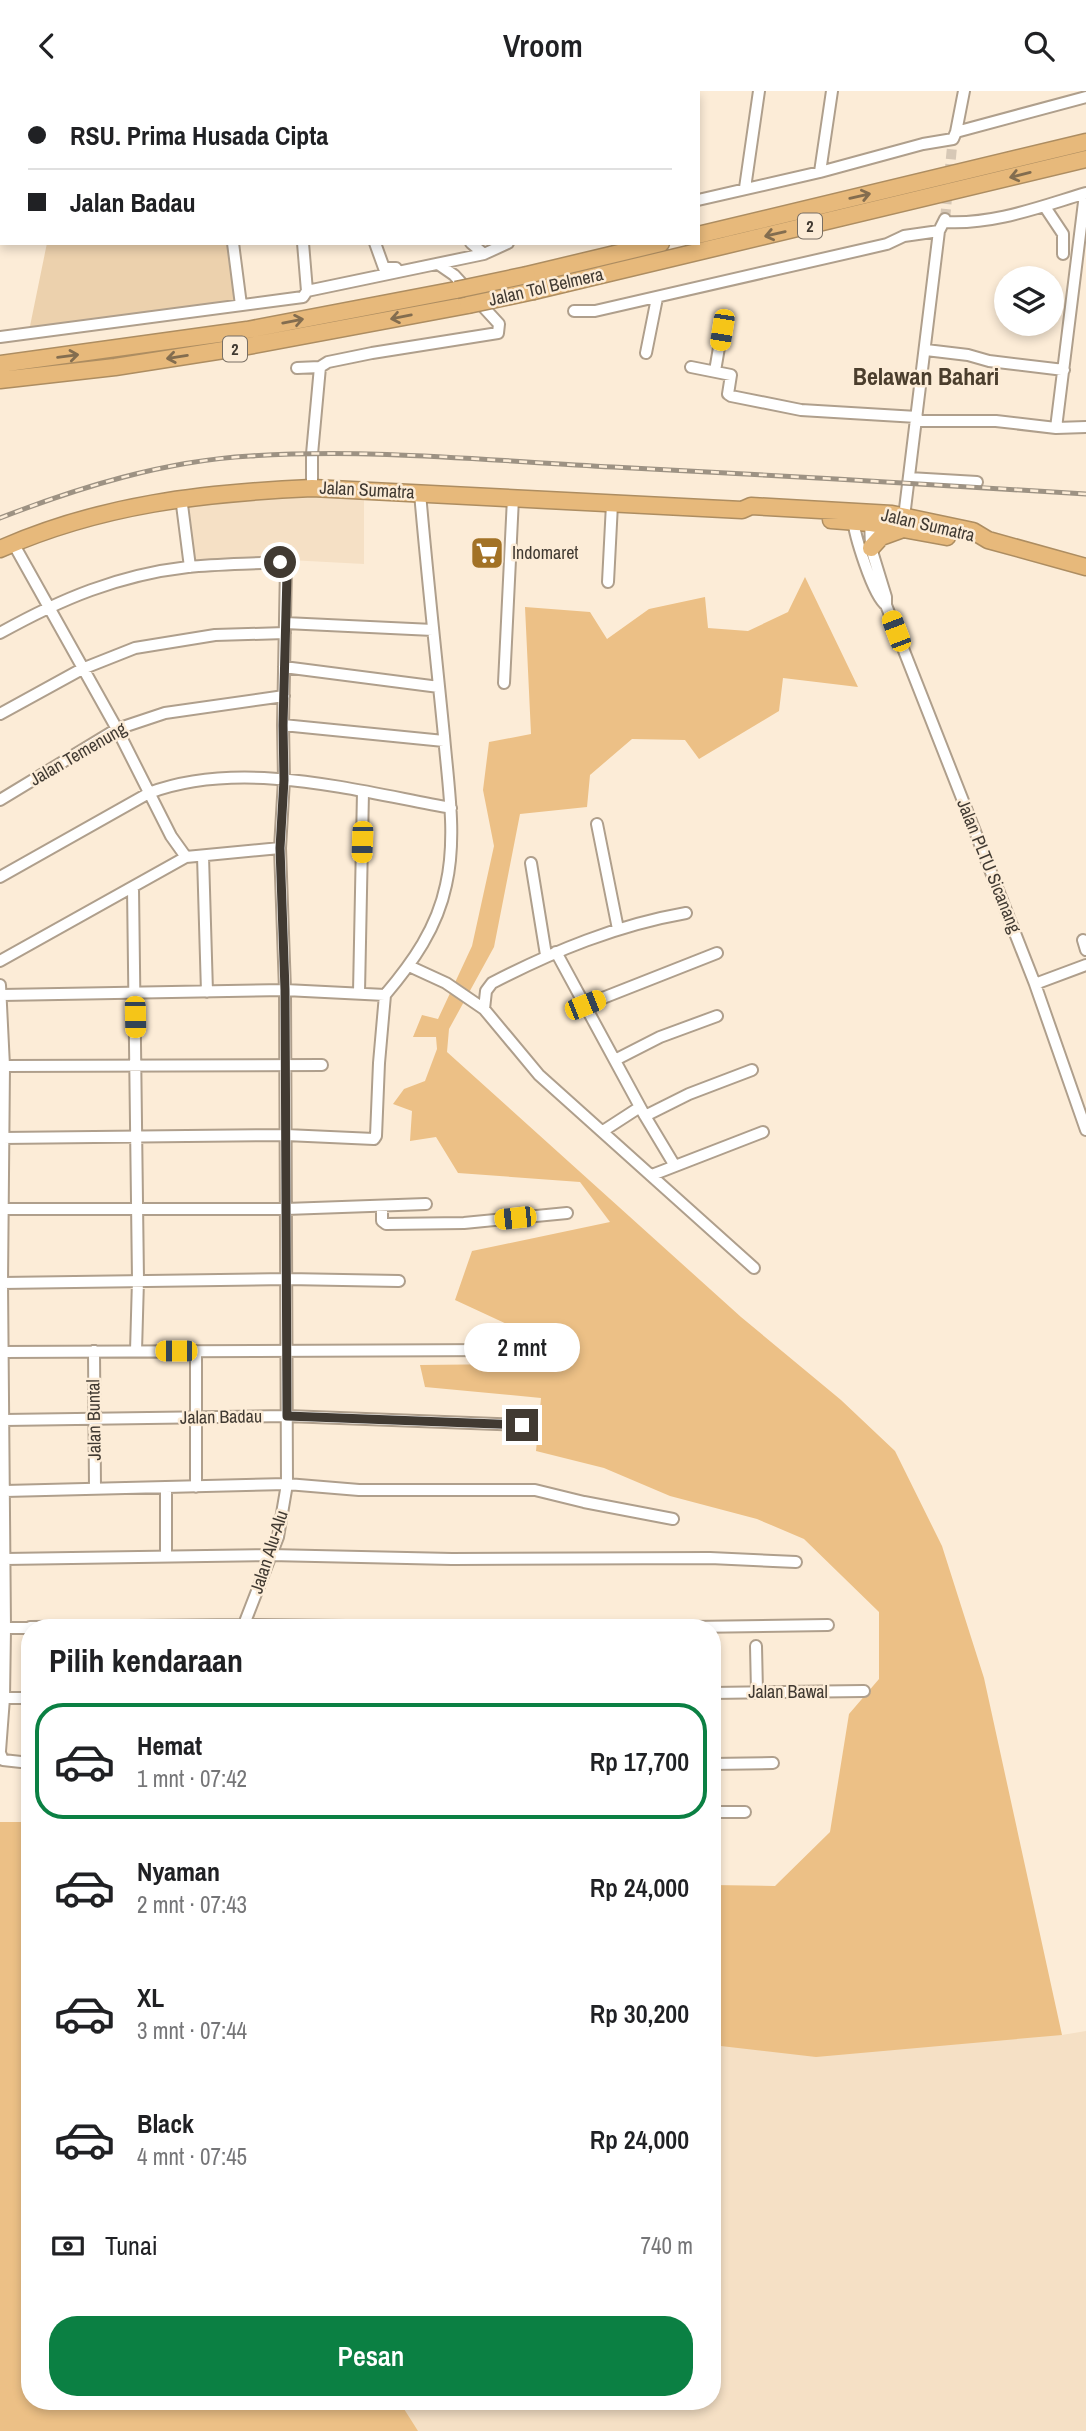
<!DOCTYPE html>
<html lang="id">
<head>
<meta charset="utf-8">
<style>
	:root { --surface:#fff; --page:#f2f2f2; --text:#202124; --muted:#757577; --line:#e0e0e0; --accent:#0b8043 }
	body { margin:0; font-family:"Archivo Narrow",sans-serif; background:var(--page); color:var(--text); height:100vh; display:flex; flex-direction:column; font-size:26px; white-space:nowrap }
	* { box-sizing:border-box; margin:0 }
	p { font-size:23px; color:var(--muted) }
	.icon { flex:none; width:38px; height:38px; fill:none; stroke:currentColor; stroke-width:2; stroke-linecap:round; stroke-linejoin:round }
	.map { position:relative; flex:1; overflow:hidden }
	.details { position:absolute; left:21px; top:1528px; width:700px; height:791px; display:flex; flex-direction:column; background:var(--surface); border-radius:28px; box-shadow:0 4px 10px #0003 }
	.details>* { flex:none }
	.hud { position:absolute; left:0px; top:0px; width:700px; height:154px; box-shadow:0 4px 10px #0003; display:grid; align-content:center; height:154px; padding:0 28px; background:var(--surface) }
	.tools { position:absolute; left:994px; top:175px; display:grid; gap:14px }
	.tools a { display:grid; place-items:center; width:70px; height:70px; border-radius:50%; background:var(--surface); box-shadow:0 4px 10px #0003; font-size:35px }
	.end { position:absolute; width:32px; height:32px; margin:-16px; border:9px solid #413a32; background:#fff; box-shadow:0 0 0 4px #fff }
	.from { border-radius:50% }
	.bubble { position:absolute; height:49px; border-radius:24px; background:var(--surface); box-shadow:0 4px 10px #0003; font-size:23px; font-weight:600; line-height:49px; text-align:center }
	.car { position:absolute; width:21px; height:42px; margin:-21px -10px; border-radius:9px; box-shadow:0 0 5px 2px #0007; background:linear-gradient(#f5c518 24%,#345 0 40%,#f5c518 0 76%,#345 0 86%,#f5c518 0) }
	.hud b { display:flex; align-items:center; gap:24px; height:66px; font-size:26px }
	.hud b+b { border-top:2px solid var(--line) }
	.hud i { width:18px; height:18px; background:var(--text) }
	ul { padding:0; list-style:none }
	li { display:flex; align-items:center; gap:21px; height:116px; margin:0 14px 10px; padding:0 14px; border:4px solid transparent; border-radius:28px }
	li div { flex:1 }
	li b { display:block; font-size:26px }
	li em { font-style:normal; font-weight:600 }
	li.active { border-color:var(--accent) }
	li>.icon { width:63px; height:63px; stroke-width:1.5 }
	h2 { padding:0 28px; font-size:32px; line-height:84px }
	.pay { display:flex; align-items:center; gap:18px; height:77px; padding:0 28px; font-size:26px }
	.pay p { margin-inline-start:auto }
	.button { display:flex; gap:14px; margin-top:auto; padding:14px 28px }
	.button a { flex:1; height:80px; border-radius:28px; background:var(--accent); color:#fff; font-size:28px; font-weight:600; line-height:80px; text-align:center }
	header { display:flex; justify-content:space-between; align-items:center; height:91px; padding:0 28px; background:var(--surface); font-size:32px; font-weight:600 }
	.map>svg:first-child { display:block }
</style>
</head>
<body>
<header><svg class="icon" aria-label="back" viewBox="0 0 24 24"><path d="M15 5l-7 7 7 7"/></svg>Vroom<svg class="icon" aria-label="search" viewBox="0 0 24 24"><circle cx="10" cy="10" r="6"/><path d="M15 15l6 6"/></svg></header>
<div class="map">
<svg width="1086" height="2340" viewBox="0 0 1086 2340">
	<rect width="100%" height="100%" fill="#fcecd7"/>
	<path fill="#f5e0c5" d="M 311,400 L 364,406 L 364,473 L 289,469 L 190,476 L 181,406 Z
		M 712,1914 L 1062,1944 L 1086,1940 L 1086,2340 L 385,2340 L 376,2310 L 712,2310 Z"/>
	<path fill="#ecd1ad" d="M 442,0 L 635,0 L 634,2 Z
		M 47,152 L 231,152 L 236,213 L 29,240 Z"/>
	<path fill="#ecc086" d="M 805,486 L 858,596 L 783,587 L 779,620 L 699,668 L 685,649 L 632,648 L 590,684 L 587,716 L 520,723 L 494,856 L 449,938 L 447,961 L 741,1226 L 841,1309 L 895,1360 L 942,1455 L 984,1587 L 1062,1944 L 816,1966 L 712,1954 L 712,1794 L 775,1795 L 830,1741 L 849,1623 L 879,1588 L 879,1521 L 804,1448 L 757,1428 L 670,1405 L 604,1377 L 536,1360 L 541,1307 L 425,1296 L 420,1274 L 518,1273 L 520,1239 L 455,1209 L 472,1160 L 610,1131 L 580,1091 L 458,1082 L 436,1046 L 410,1050 L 412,1020 L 393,1013 L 404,998 L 425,990 L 437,958 L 436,946 L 413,946 L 422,924 L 438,928 L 472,855 L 494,755 L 483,699 L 489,651 L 531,643 L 525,516 L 590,521 L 607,548 L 649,518 L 705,506 L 708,537 L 748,540 L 788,521 Z
		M 0,1731 L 30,1731 L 30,2310 L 399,2310 L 418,2340 L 0,2340 Z"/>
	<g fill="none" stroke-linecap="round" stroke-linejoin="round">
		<path stroke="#ecc086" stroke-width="18" d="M 281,0 L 283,2
			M 482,0 L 486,2
			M 607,2 L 613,0"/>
		<path stroke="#d7c8b6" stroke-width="10" stroke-dasharray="10 5" stroke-linecap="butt" d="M 945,128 L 952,56"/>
		<defs>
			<path id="minor" d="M 235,0 L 237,2
				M 435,0 L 440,2
				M 956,41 L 964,0
				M 820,81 L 832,0
				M 745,97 L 759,0
				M 698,109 L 820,81 L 923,53 L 953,48 L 956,41 L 1086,6
				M 1045,116 L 1063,143 L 1063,163
				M 944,131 C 994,134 1039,116 1086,102
				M 233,152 L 241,214
				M 303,152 L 307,200
				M 375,152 L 384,177 L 396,177
				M 471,152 L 484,163
				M 574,220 L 595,220 L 887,153 L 904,145 L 939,140
				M 0,246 L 303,206 L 307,200 L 484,163 L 508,152
				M 926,259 L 968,264 L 989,270 L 1064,279
				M 646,262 L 657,207
				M 691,276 L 731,284 L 728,303 L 731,305 L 801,319 L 917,326
				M 297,277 L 320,276 L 328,271 L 372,262 L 498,242 L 499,233 L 454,184 L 438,173
				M 715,280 L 722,239
				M 917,330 L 996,330 L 1056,337 L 1086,336
				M 1056,337 L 1085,103
				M 909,387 L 977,391
				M 312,397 L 312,363 L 320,276
				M 181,406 L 190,476
				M 904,426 L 939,140 L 945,128
				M 853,427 C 854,443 873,505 886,514
				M 870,427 L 871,457 L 886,506 L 886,514 L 1035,893 L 1086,1039
				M 13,452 L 117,638 L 171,745 L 186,766
				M 608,491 L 612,413
				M 285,532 L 433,539
				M 0,542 C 61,508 118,484 188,476 C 218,473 249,473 280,471 L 286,476 L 283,634 L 284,689 L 280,757 L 285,899 L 287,1393 L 278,1446 L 243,1536
				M 284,576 L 439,596
				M 504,592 L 513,407
				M 0,623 L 82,578 L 135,557 L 215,544 L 285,542
				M 283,634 L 444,650
				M 0,709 L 117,638 L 165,622 L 284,605
				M 597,733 L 618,838
				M 203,765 L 207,901
				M 531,772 L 546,864
				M 0,786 L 149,702 C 242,667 356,700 451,717
				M 133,797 L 138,1189 L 136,1260
				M 1083,849 L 1086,859
				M 556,861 L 645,1025 L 675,1075
				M 0,870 L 186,766 L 280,757
				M 409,875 L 446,892 L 484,918 L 539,984 L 754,1177
				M 1035,893 L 1086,874
				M 0,894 L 4,975 L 2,1192 L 5,1537 L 4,1607 L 0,1660
				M 359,901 L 363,701
				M 2,904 L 285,899 L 385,904 C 413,871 437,837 446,794 C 457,746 448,693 444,645 C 436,564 427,483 420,402
				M 585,914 L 717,862
				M 484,918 L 486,900 L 492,892 C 554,860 617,834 686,822
				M 615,969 L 660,946 L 717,925
				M 4,975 L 322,974
				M 645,1025 L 689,1003 L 752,979
				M 603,1040 L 640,1016
				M 2,1047 L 286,1044 L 374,1048 L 376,1045 L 379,972 L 385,904
				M 652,1084 L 763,1041
				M 382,1115 L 382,1130 L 386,1133 L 464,1132 L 567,1122
				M 4,1118 L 286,1118 L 426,1113
				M 2,1192 L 287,1188 L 399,1190
				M 94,1260 L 95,1398
				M 196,1260 L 196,1396
				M 2,1261 L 499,1259
				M 4,1329 L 287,1325 L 522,1334
				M 166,1397 L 166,1465
				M 5,1400 L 287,1393 L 359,1399 L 535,1399 L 584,1411 L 673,1428
				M 5,1468 L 270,1464 L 452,1468 L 710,1467 L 796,1471
				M 30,1536 L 244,1534 L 438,1536
				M 691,1536 L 828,1534
				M 5,1537 L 30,1537
				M 756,1555 L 757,1601
				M 712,1602 L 864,1600
				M 4,1607 L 30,1607
				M 0,1662 L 3,1669 L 30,1672
				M 712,1673 L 773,1672
				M 712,1721 L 745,1721"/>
			<path id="highway" d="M 698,144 L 1086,51
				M 527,184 L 661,152
				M 534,200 L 1086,68
				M 0,273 L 247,239 L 456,199
				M 0,289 L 115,276 L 243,256 L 468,214
				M 831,429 L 870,432 L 947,446
				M 871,457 L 881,446 L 903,438
				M 0,458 C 102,413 203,402 312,397 L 742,419 L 751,415 L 892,423 L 973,440 L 988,449 L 1086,476"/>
		</defs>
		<use href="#minor" stroke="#af9f8c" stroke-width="14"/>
		<use href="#highway" stroke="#ad8d61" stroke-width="19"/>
		<use href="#minor" stroke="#fff" stroke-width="10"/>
		<use href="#highway" stroke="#e7b97b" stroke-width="16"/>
		<defs>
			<path id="rail" d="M 0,427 C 80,396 164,370 250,365 C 371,357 493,370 613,376 C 771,384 928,393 1086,403"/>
		</defs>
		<use href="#rail" stroke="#9d9283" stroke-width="5"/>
		<use href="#rail" stroke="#fcecd7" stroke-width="2.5" stroke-dasharray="8" stroke-linecap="butt"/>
		<defs>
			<path id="highway-bridge" d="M 456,199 L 527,184
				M 468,214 L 534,200"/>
		</defs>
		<use href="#highway-bridge" stroke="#ad8d61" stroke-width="19" stroke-linecap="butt"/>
		<use href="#highway-bridge" stroke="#e7b97b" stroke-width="16"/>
	</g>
	<defs><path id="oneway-shaft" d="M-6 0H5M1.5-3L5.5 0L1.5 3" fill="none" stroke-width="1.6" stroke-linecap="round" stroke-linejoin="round" transform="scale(1.75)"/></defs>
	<g stroke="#836d4f">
		<use href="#oneway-shaft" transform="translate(1020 84) rotate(166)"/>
		<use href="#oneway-shaft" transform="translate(860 105) rotate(-13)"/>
		<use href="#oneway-shaft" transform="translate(775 143) rotate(167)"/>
		<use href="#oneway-shaft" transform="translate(401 226) rotate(169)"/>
		<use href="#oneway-shaft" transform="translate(293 230) rotate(-11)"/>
		<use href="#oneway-shaft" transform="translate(68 265) rotate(-7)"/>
		<use href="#oneway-shaft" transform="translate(177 266) rotate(171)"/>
	</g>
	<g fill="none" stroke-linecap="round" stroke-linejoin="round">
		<path stroke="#413a32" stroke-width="9" d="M 280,471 L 285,473 L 287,483 L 283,634 L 284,689 L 280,757 L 285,899 L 287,1325 L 522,1334"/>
	</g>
	<defs>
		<symbol id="supermarket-square" viewBox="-11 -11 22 22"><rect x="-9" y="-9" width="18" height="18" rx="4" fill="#a27226" stroke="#fcecd7"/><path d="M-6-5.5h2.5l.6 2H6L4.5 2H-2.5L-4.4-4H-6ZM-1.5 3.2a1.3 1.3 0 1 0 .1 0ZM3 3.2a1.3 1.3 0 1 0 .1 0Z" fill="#fff"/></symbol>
	</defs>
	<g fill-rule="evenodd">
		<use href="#supermarket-square" x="468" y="443" width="38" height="38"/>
	</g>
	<g text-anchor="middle" stroke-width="5" stroke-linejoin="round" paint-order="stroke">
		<g fill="#fcecd7" stroke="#796f64" stroke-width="2">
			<rect x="798" y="122.5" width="24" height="25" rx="5"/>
			<rect x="223" y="245.5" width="24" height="25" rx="5"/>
		</g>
		<g font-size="16" font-weight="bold" fill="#413a32">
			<text x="810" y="141">2</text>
			<text x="235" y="264">2</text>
		</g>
		<g font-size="18" fill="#413a32" stroke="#fcecd7">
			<text transform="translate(546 196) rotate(-13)" y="6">Jalan Tol Belmera</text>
			<text transform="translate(367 399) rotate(3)" y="6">Jalan Sumatra</text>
			<text transform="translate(928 434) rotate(13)" y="6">Jalan Sumatra</text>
			<text transform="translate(78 663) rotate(-30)" y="6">Jalan Temenung</text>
			<text transform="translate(989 775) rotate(68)" y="6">Jalan PLTU Sicanang</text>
			<text transform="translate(221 1326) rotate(-1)" y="6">Jalan Badau</text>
			<text transform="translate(94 1329) rotate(-91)" y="6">Jalan Buntal</text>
			<text transform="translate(269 1461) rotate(-72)" y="6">Jalan Alu-Alu</text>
			<text x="788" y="1607">Jalan Bawal</text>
		</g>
		<g font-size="18" fill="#413a32" stroke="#fcecd7" text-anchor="start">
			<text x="512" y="468">Indomaret</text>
		</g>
		<g font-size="24" font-weight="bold" fill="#4b3e2d" stroke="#fcecd7">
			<text x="926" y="294">Belawan Bahari</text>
		</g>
	</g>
</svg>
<div class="tools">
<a><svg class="icon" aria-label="layers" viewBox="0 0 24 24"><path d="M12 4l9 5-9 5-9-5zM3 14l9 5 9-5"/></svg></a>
</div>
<i class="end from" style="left:280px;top:471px"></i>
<i class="end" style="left:522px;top:1334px"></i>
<div class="bubble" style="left:464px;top:1232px;width:116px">2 mnt</div>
<i class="car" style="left:722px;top:239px;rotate:189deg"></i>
<i class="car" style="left:896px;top:540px;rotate:339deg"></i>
<i class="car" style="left:362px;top:751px;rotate:182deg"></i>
<i class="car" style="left:585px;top:914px;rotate:68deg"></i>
<i class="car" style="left:135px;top:926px;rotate:179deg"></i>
<i class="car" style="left:515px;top:1127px;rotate:264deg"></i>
<i class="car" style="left:176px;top:1260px;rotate:270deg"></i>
<div class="hud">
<b><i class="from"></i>RSU. Prima Husada Cipta</b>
<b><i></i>Jalan Badau</b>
</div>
<section class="details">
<h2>Pilih kendaraan</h2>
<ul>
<li class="active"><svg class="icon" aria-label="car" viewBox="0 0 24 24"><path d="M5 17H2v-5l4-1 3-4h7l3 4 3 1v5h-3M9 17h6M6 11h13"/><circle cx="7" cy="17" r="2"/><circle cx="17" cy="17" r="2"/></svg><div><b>Hemat</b><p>1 mnt · 07:42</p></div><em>Rp 17,700</em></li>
<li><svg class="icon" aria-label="car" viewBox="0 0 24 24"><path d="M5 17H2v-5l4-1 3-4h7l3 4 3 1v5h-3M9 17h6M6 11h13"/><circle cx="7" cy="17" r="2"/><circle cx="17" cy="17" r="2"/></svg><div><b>Nyaman</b><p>2 mnt · 07:43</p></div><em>Rp 24,000</em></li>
<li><svg class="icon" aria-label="car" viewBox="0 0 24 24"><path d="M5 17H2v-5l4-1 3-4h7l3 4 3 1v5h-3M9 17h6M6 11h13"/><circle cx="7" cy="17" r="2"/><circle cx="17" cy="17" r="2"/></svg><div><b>XL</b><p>3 mnt · 07:44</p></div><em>Rp 30,200</em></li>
<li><svg class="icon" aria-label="car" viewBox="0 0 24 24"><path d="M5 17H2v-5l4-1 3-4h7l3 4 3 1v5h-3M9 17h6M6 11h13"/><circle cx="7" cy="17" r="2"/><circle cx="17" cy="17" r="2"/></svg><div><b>Black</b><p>4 mnt · 07:45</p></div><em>Rp 24,000</em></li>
</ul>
<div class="pay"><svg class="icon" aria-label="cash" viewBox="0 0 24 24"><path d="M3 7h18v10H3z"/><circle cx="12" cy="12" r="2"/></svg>Tunai<p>740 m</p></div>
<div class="button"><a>Pesan</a></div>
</section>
</div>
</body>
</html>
